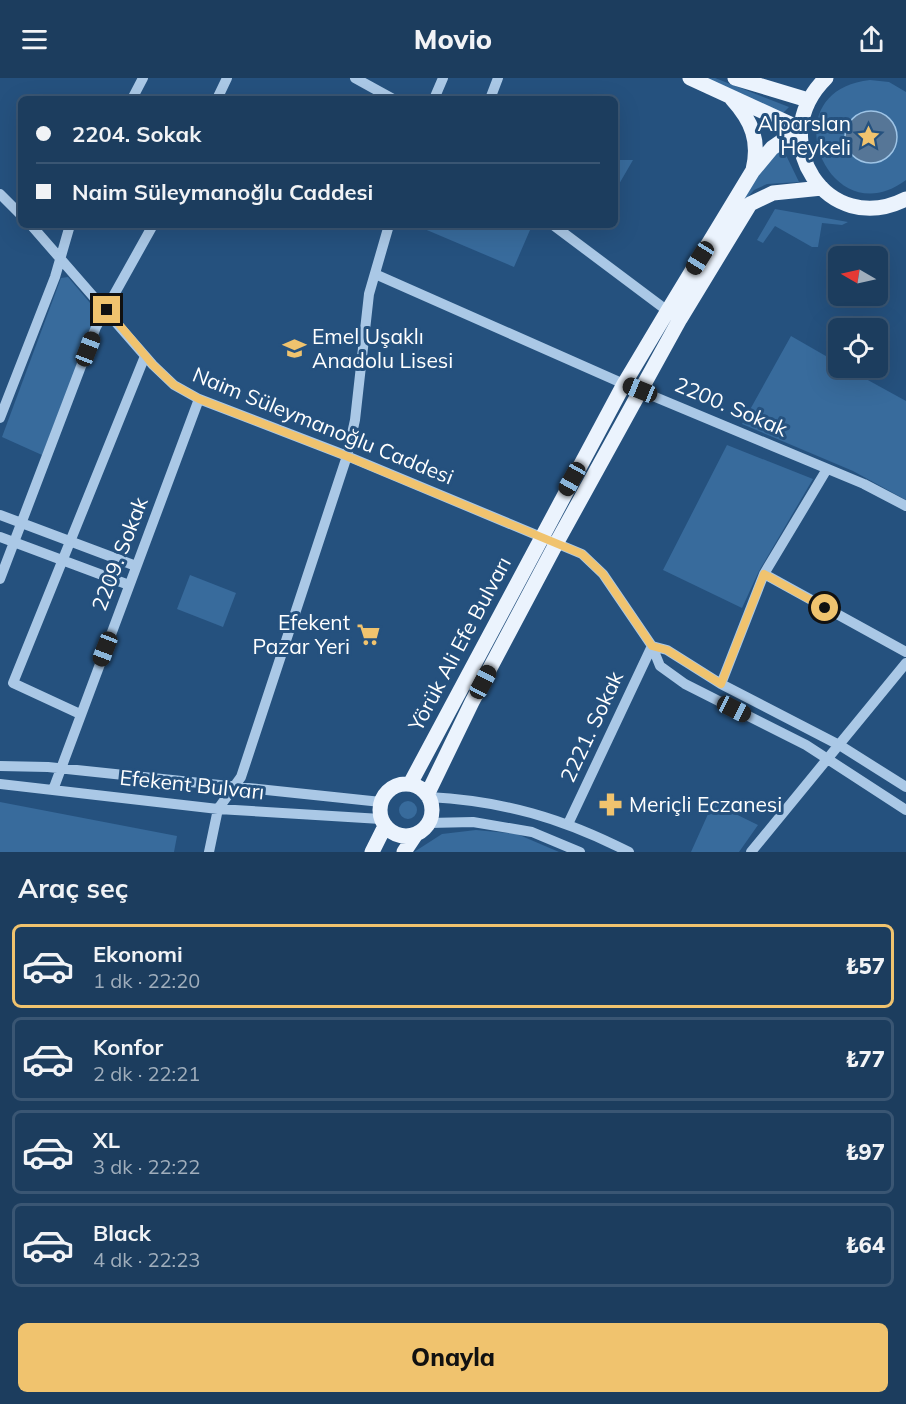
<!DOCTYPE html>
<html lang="tr">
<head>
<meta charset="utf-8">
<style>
	:root { --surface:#1c3d5e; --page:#254464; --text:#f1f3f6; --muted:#a0aebc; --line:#3a5673; --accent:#f0c36e }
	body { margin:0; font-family:Mulish,sans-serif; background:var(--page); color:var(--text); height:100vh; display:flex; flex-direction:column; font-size:22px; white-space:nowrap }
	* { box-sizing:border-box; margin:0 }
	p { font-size:20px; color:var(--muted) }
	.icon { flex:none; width:33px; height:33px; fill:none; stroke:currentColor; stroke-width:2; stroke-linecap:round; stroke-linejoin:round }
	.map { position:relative; height:774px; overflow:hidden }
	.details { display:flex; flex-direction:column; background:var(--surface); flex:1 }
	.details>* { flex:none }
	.top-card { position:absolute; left:18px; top:18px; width:600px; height:132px; border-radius:9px; box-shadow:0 6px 24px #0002,0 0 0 2px var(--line); display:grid; align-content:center; height:132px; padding:0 18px; background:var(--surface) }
	.needle { width:39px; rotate:279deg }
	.tools { position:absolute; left:828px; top:168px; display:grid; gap:12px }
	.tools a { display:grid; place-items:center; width:60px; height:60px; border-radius:9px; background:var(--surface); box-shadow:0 6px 24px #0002,0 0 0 2px var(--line); font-size:30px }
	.end { position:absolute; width:27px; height:27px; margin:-14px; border:8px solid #f0c36e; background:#111; box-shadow:0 0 0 3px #111 }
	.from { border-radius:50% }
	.car { position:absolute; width:18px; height:36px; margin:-18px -9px; border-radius:8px; box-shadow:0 0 4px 2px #0007; background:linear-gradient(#222 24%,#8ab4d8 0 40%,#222 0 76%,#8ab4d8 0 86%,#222 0) }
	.top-card b { display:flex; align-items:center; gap:21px; height:57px; font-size:22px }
	.top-card b+b { border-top:2px solid var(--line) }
	.top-card i { width:15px; height:15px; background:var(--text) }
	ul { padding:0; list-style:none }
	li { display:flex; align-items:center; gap:18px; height:84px; margin:0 12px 9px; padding:0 6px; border:3px solid var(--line); border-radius:9px }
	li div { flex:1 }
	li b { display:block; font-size:22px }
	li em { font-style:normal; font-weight:800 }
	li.active { border-color:var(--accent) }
	li>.icon { width:54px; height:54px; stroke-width:1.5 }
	h2 { padding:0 18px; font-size:27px; line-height:72px }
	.action { display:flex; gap:12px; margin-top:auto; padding:12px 18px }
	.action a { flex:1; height:69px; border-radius:9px; background:var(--accent); color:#111; font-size:24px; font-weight:800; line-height:69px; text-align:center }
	header { display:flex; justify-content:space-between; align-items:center; height:78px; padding:0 18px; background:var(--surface); font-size:27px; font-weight:800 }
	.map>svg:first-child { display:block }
</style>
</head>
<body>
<header><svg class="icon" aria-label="menu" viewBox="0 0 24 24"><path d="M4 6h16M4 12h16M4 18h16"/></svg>Movio<svg class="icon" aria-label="share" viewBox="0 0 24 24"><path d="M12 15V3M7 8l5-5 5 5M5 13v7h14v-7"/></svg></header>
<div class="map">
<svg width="906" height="774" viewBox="0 0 906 774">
	<rect width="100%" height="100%" fill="#25517e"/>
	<path fill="#386b9c" d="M 697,0 L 715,0 L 789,29 L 780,38 Z
		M 870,2 L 889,4 L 906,14 L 906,102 C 829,160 768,13 870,2 Z
		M 779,71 L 784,73 L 799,104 L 767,106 L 754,112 L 746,121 L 743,120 L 773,74 Z
		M 615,82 L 633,82 L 615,113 Z
		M 775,131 L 848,144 L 842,147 L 822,145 L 818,169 L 812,169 L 775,148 L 763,165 L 757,162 Z
		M 415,147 L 519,147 L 530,152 L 514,189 Z
		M 68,199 L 96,232 L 95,241 L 42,377 L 2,359 L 61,200 Z
		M 791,258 L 838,285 L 838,290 L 846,290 L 906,323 L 906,422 L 853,393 L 742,346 Z
		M 727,367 L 813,401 L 759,493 L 742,530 L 663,492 Z
		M 190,497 L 236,515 L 223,549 L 177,531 Z
		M399 732a9 9 0 1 1 18 0a9 9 0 1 1-18 0Z
		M 0,724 L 177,758 L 174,774 L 0,774 Z
		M 713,725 L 758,747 L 739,774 L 691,774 Z
		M 476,752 L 517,756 L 559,774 L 414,774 L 442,756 Z"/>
	<path fill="#567697" stroke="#9ec4e6" stroke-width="1.5" d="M845 59a26 26 0 1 1 52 0a26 26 0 1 1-52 0Z"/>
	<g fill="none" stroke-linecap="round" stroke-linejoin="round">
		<path stroke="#aac8e6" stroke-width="10" d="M 355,0 L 393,21
			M 132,21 L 143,0
			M 217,21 L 227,0
			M 434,21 L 443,0
			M 490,21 L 498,0
			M 0,116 L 21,137
			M 31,147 L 153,287 L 174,307 L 199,321 L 347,378 L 582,476 L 603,496 L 652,568 L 667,572 L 721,606 L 841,668 L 906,709
			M 553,147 L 673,237
			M 375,196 L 624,306 L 864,406 L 906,428
			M 0,340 L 55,199 L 70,147
			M 0,437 L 136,488
			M 0,459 L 129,507
			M 764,496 L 906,574
			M 0,501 L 96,249 L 153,147
			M 652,568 L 660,588 L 685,606 L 806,667 L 906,732
			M 721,606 L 764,496 L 827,391
			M 80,636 L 13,605 L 145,278
			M 0,688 L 48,689 L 381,724
			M 0,706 L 218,731 L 381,741
			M 53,712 L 199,321
			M 429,719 C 504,723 562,740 629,774
			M 429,745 L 473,744 L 532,754 L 580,774
			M 568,746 L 652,568
			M 209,774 L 218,731 L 241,699 L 347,378 L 355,342 L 369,216 L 389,147
			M 751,774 L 906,585"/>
		<path stroke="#ebf3fd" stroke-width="15" d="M 690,0 L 799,50
			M 735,0 L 808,22
			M 826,0 C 763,62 827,161 906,121
			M 732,21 C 752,43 760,63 753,92
			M380 732a26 26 0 1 1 52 0a26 26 0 1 1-52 0Z
			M 410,706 L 624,306 L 667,234 L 752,94 L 772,70 L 785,61 L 799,58
			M 427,717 L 472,624 L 557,464 L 680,241 L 750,126 L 773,115 L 822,110
			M 372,774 L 385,748
			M 404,774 L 416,756"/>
	</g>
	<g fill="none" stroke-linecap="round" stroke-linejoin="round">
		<path stroke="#f0c36e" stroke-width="8" d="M 107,232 L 153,287 L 174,307 L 199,321 L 346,378 L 582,476 L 603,496 L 652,568 L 667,572 L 721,606 L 764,496 L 825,530"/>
	</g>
	<defs>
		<symbol id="sight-bare" viewBox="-9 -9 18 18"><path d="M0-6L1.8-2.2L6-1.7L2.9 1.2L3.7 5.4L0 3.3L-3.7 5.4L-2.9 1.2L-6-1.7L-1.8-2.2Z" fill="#f0c36e" stroke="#25517e" stroke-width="2.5" paint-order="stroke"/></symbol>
		<symbol id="school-bare" viewBox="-9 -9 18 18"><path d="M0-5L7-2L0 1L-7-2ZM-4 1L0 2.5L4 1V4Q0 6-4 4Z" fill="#f0c36e" stroke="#25517e" stroke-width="2.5" paint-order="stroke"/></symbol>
		<symbol id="supermarket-bare" viewBox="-9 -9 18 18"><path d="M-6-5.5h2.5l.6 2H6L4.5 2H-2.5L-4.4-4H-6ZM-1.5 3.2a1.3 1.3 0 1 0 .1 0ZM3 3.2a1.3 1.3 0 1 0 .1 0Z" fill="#f0c36e" stroke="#25517e" stroke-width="2.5" paint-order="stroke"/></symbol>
		<symbol id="pharmacy-bare" viewBox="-9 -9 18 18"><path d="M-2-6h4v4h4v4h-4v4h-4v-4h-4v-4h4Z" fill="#f0c36e" stroke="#25517e" stroke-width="2.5" paint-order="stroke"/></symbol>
	</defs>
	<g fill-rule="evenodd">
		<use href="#sight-bare" x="852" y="42" width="33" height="33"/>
		<use href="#school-bare" x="278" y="254" width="33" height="33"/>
		<use href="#supermarket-bare" x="352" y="540" width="33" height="33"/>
		<use href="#pharmacy-bare" x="594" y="710" width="33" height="33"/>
	</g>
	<g text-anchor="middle" stroke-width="6" stroke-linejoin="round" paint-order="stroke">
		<g font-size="21" fill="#fff" stroke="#25517e" text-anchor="end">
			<text x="851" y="53">Alparslan<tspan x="851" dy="24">Heykeli</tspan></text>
			<text x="312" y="266" text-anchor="start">Emel Uşaklı<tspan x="312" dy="24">Anadolu Lisesi</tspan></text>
			<text x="350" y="552">Efekent<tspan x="350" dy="24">Pazar Yeri</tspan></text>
			<text x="629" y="734" text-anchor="start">Meriçli Eczanesi</text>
		</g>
		<g font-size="21" fill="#fff" stroke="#25517e">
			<text transform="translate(731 329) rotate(23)" y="7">2200. Sokak</text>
			<text transform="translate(323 348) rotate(22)" y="7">Naim Süleymanoğlu Caddesi</text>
			<text transform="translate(120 476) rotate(-69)" y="7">2209. Sokak</text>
			<text transform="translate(460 566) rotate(-62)" y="7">Yörük Ali Efe Bulvarı</text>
			<text transform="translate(592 649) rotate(-65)" y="7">2221. Sokak</text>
			<text transform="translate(192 707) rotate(6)" y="7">Efekent Bulvarı</text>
		</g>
	</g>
</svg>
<div class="tools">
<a><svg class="needle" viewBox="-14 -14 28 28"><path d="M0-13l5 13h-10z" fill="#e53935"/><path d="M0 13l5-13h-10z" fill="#a0aebc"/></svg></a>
<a><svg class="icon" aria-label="locate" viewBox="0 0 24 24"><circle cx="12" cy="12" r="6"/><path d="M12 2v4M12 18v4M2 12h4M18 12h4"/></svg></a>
</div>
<i class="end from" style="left:825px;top:530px"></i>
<i class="end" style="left:107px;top:232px"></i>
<i class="car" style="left:700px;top:180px;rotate:212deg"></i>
<i class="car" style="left:88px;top:271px;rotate:21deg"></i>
<i class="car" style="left:640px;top:312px;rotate:292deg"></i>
<i class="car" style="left:572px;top:401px;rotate:209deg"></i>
<i class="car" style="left:105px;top:571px;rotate:201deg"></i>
<i class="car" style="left:483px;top:604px;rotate:28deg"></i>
<i class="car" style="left:734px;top:631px;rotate:117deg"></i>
<div class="top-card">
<b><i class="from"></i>2204. Sokak</b>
<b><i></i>Naim Süleymanoğlu Caddesi</b>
</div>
</div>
<section class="details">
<h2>Araç seç</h2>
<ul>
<li class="active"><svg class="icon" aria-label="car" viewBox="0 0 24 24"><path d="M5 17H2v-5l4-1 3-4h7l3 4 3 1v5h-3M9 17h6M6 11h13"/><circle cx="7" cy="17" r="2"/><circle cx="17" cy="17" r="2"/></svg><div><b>Ekonomi</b><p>1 dk · 22:20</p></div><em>₺57</em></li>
<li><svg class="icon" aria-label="car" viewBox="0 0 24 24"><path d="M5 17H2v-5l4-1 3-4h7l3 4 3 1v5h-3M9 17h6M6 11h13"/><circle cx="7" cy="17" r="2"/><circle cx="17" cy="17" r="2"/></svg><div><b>Konfor</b><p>2 dk · 22:21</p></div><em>₺77</em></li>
<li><svg class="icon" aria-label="car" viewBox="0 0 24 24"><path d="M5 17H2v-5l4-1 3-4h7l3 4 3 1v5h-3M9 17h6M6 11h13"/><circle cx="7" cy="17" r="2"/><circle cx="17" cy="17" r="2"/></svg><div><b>XL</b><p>3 dk · 22:22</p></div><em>₺97</em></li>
<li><svg class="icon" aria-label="car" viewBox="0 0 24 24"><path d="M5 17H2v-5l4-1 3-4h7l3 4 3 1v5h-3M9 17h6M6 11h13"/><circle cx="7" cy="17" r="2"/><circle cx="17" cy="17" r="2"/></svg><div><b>Black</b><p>4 dk · 22:23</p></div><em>₺64</em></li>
</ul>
<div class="action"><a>Onayla</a></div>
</section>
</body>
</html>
